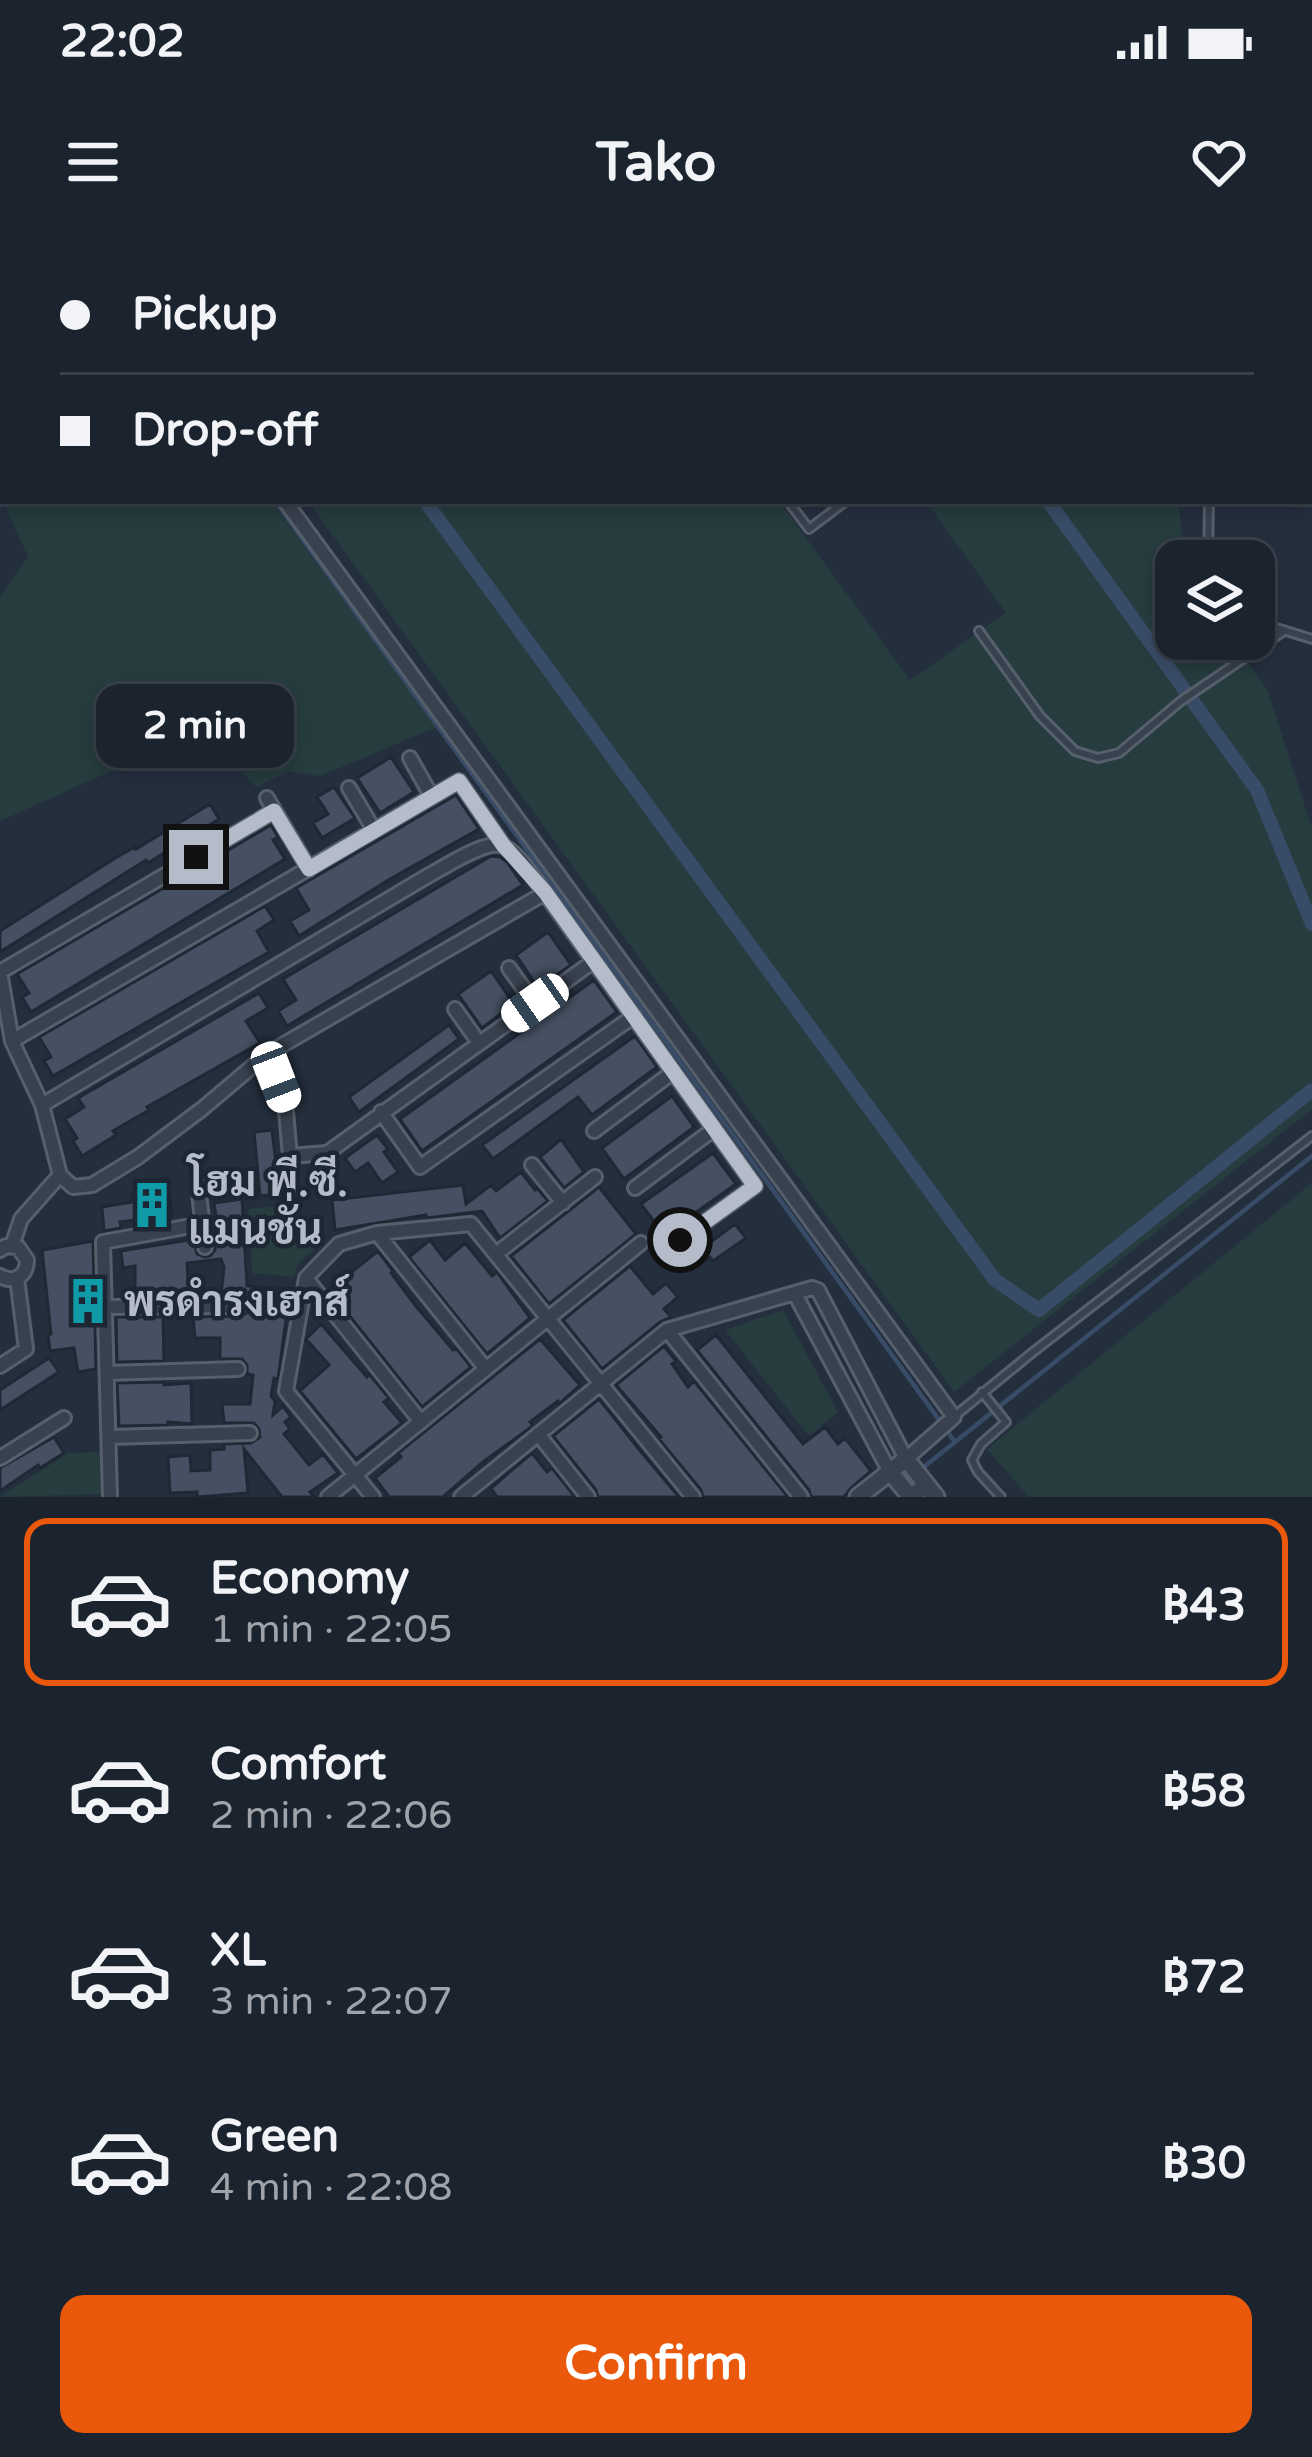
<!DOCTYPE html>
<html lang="en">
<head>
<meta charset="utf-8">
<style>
	:root { --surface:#1b232e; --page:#282f3a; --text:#f1f3f6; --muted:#a0a4aa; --line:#39404a; --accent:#ea580c }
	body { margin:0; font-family:"Varela Round",Sarabun,sans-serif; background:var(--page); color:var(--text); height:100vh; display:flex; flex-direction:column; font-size:45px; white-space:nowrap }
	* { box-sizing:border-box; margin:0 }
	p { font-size:39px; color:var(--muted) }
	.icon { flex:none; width:66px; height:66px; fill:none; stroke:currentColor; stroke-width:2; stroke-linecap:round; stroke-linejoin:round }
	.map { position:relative; height:1257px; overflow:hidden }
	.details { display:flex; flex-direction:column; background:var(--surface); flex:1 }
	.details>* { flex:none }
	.hud { position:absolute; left:0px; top:0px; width:1314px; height:264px; box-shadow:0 6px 18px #0003,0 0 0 3px var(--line); display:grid; align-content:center; height:264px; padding:0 60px; background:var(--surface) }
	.fabs { position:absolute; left:1155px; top:300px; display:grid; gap:24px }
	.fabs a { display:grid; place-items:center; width:120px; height:120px; border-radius:24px; background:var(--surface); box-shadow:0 6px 18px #0003,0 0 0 3px var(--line); font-size:60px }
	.end { position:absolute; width:54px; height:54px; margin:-27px; border:15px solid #b4bcc9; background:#111; box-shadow:0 0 0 6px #111 }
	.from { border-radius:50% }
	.bubble { position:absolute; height:84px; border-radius:24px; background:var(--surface); box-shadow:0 6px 18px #0003,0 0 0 3px var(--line); font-size:39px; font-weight:700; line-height:84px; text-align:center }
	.car { position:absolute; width:36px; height:72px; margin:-36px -18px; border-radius:15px; box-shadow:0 0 9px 3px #0007; background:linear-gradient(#fff 24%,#345 0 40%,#fff 0 76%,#345 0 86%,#fff 0) }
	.hud b { display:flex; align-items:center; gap:42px; height:114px; font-size:45px }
	.hud b+b { border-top:3px solid var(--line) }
	.hud i { width:30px; height:30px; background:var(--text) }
	ul { padding:21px 0 0; list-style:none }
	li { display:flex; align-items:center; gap:36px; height:168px; margin:0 24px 18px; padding:0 36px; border:6px solid transparent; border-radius:24px }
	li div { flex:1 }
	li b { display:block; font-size:45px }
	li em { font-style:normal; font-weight:700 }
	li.active { border-color:var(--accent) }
	li>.icon { width:108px; height:108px; stroke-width:1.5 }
	.cta { display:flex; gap:24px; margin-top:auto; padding:24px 60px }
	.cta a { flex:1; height:138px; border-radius:24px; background:var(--accent); color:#fff; font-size:48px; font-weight:700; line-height:138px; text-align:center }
	.status { display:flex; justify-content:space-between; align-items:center; height:84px; padding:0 60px; background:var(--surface); direction:ltr }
	.status svg { height:33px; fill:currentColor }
	header { display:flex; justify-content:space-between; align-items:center; height:156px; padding:0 60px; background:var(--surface); font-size:54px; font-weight:700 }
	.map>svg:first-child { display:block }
</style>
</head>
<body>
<div class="status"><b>22:02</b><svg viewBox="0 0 49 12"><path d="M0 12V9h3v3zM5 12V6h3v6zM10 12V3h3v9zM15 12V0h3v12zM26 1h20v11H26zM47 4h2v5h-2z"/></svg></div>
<header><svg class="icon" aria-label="menu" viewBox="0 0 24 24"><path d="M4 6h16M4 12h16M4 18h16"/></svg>Tako<svg class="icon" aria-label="heart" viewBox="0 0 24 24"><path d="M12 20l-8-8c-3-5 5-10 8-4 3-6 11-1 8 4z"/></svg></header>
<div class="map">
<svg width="1312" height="1257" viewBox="0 0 1312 1257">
	<rect width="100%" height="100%" fill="#242f3e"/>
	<path fill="#263c3f" d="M 3,261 L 271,261 L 437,487 L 320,536 L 289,531 L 256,547 L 198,485 L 176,505 L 138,519 L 0,581 L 0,357 L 28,317 Z
		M 308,261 L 779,261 L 910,440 L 1006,373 L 926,261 L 1178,261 L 1186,321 L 1176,321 L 1176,399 L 1230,399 L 1267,449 L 1312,588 L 1312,869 L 954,1152 Z
		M 1312,943 L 1312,1257 L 1029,1257 L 987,1209 Z
		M 284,965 L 314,1010 L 299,1022 L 294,1037 L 252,1033 L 248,969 Z
		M 783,1070 L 838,1172 L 809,1196 L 725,1090 Z
		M 101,1212 L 102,1254 L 0,1257 L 68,1213 Z"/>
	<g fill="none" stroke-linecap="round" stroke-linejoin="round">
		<path stroke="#394c67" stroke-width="4.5" d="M 87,0 L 89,3
			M 878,0 L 878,3
			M 1098,0 L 1098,3
			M 275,261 L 955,1202
			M 920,1230 L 1312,916"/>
		<path stroke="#394c67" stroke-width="14" d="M 234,0 L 236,3
			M 425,261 L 995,1040 L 1039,1070 L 1312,850
			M 1048,261 L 1257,550 L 1312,684"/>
		<path stroke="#3f4a5a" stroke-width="36" d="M 994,0 L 994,3"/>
		<path stroke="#3f4a5a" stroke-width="87" d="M 664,0 L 666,3"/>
	</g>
	<path fill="#455162" stroke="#1f2835" stroke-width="3" d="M 391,517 L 414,552 L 380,573 L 357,538 Z
		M 334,547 L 355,578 L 322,598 L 313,583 L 328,574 L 317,557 Z
		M 456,555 L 479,589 L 390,639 L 299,696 L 290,681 L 309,670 L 296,648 Z
		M 210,564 L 219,579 L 148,623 L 146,620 L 127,632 L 0,712 L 0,691 L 117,617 L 135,607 L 136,609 Z
		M 271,585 L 278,597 L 273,600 L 285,619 L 31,772 L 22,757 L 29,753 L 17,734 Z
		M 491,616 L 500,617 L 507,622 L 523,645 L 287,786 L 278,771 L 296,760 L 283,739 Z
		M 265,666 L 274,680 L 257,691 L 269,712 L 53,836 L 44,821 L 51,817 L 39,797 Z
		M 548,692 L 571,725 L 538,748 L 516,715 Z
		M 491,731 L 514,764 L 482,788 L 458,754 Z
		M 594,740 L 617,772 L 422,911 L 400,879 Z
		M 259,753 L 268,768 L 246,781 L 260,803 L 147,867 L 149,870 L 113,891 L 116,895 L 82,916 L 73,901 L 77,898 L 65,879 L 84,867 L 78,858 Z
		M 449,785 L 459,799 L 359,872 L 349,857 Z
		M 635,796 L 657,827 L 592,875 L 578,857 L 493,919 L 482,905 Z
		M 672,856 L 694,887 L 624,939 L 602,908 Z
		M 272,890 L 277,932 L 274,933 L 277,954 L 260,956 L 254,892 Z
		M 377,895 L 388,909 L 384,912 L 398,932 L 382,943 L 368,923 L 355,932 L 345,918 Z
		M 561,899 L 584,932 L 564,948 L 540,917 Z
		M 713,913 L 736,944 L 664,995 L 641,964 Z
		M 521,932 L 535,950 L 537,948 L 548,961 L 500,998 L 482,971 L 427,978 L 426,975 L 335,990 L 332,960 L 463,945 L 466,964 L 491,945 L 496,951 Z
		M 167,938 L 172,975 L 120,982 L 121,988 L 104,991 L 102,967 L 132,962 L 131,955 L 142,941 Z
		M 599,947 L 636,994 L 549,1064 L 511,1016 Z
		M 242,959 L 247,1046 L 290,1050 L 278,1139 L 274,1138 L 271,1156 L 275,1161 L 273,1175 L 283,1166 L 291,1177 L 285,1182 L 290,1189 L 284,1194 L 309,1225 L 323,1214 L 338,1233 L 310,1252 L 314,1257 L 282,1257 L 244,1209 L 248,1253 L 197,1257 L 197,1252 L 170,1253 L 168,1217 L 190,1215 L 191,1231 L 210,1230 L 210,1210 L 224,1209 L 224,1204 L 251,1203 L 260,1197 L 259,1189 L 254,1183 L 224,1183 L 222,1164 L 250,1164 L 253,1135 L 247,1134 L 247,1125 L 242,1119 L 220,1119 L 220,1098 L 195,1098 L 193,1077 L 241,1076 L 248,1072 L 250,1065 L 244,1056 L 221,1056 L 224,1027 L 221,1019 L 187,1023 L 189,1056 L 135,1056 L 135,1026 L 123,1028 L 121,1011 L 189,1000 L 189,998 L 193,997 L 197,1014 L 205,1017 L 210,1016 L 215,1010 L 214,995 L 219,995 L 214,963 Z
		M 735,984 L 746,998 L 713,1021 L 710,1017 L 692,1030 L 682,1016 L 697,1005 L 701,1009 Z
		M 430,1000 L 445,1020 L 465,1003 L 492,1036 L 497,1032 L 530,1078 L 487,1114 L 409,1017 Z
		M 93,1001 L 96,1129 L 78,1132 L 74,1108 L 50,1111 L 48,1095 L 51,1094 L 42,1010 Z
		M 378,1011 L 393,1031 L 391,1033 L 415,1065 L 453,1110 L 456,1108 L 471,1127 L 422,1167 L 329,1050 Z
		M 630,1026 L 653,1054 L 666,1043 L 678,1057 L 664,1069 L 671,1077 L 660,1082 L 602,1129 L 563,1080 Z
		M 116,1077 L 163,1077 L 164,1121 L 117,1122 Z
		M 321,1084 L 367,1137 L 369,1134 L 389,1158 L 384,1162 L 402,1183 L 356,1219 L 300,1151 L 329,1125 L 306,1099 Z
		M 716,1095 L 803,1204 L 825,1187 L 838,1204 L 845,1198 L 871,1231 L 851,1248 L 844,1257 L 811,1257 L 809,1250 L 697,1110 Z
		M 540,1099 L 580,1145 L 560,1163 L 558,1161 L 530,1182 L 533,1185 L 530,1188 L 483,1222 L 443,1257 L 389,1257 L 375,1238 L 401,1217 L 398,1213 Z
		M 664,1106 L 676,1121 L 672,1124 L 688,1147 L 694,1141 L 788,1257 L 703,1257 L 701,1250 L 659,1199 L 661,1197 L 616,1145 Z
		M 49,1118 L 59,1132 L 0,1170 L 0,1150 Z
		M 164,1142 L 164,1145 L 191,1143 L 192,1184 L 168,1182 L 168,1185 L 119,1186 L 117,1143 Z
		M 599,1159 L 642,1213 L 679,1257 L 598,1257 L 596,1250 L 553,1196 Z
		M 54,1197 L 64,1213 L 40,1228 L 38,1225 L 0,1251 L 0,1228 Z
		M 532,1213 L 547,1232 L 552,1228 L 575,1257 L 497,1257 L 491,1248 Z"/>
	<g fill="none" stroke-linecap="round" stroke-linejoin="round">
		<defs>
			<path id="service" d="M 600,0 L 602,3
				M 1019,0 L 1019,3
				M 1198,0 L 1199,3
				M 1311,63 L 1312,64
				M 788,261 L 809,289 L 846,261
				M 1208,321 L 1209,261
				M 1254,381 L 1312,399
				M 979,391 L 1040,476 L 1075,511 L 1098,518 L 1119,513 L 1181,461 L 1284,391
				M 982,1152 L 1006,1182 L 981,1204 L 972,1220 L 978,1232 L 1001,1257
				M 956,1175 L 1033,1112 L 1312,896"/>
			<path id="minor" d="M 97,0 L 99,3
				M 285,261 L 954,1177 L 906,1219 L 818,1050 L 812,1048 L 667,1090 L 461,1257
				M 410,518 L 432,557
				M 349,548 L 374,590
				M 267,558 L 309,629
				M 545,653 L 267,814 L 202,869 L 138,917 L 92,945 L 73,947 L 60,935 L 42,865 L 431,634 C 447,626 489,597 505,607 C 521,616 534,639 545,653 L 755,946 L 680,1000
				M 509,728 L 534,763
				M 455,769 L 479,803
				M 12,801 L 0,732 L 274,571
				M 267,814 L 285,860 L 290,916 L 286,947
				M 42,865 L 12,801 L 459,541 L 503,605
				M 381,872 L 420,927 L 634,776
				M 594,891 L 673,832
				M 290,916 L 327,913 L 594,721
				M 532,925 L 563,963
				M 198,944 L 205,1007
				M 635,948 L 714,889
				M 377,993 L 486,1129
				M 12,1006 L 21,979 L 60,935
				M 0,1010 L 6,1006 L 18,1007 L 27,1020 C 27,1036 14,1044 0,1036
				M 496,1014 L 595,937
				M 306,1038 L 421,1182
				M 795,1054 L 890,1232
				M 105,1067 L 240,1066
				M 667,1090 L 801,1257
				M 0,1126 L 26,1109 L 17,1038
				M 107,1133 L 238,1129
				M 538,1194 L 588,1257
				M 109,1197 L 250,1193
				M 0,1218 L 64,1178
				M 110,1257 L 103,1002 L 202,984
				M 328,1257 L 641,1003
				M 373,1257 L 286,1151 L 306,1038 L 339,1004 L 377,993 L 471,984 L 693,1257"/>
			<path id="tertiary" d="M 890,1232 L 911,1257 L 926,1245
				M 858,1257 L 906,1219 L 936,1257"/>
		</defs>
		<use href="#service" stroke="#565f6c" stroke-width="12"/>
		<use href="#minor" stroke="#565f6c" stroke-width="18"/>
		<use href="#tertiary" stroke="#565f6c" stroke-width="21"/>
		<use href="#service" stroke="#38414e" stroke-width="6"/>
		<use href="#minor" stroke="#38414e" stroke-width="12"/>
		<use href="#tertiary" stroke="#38414e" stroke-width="15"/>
	</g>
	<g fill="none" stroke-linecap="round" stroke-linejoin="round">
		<path stroke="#b4bcc9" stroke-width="15" d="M 196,617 L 274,571 L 309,629 L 459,541 L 503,605 L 545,652 L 755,946 L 680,1000"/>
	</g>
	<defs>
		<symbol id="building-bare" viewBox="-9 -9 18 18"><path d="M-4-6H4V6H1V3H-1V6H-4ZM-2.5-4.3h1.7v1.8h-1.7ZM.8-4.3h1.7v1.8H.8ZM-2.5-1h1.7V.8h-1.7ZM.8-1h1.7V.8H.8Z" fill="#0f9aa8" stroke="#1d2633" stroke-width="2.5" paint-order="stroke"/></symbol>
	</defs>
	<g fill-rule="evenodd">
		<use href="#building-bare" x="119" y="932" width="66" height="66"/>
		<use href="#building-bare" x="55" y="1028" width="66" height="66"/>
	</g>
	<g text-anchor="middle" stroke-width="9" stroke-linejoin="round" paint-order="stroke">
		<g font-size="42" font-weight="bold" fill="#b4bcc9" stroke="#1d2633" text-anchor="start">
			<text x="188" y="956">โฮม พี.ซี.<tspan x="188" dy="48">แมนชั่น</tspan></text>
			<text x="124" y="1076">พรดำรงเฮาส์</text>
		</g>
	</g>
</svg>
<div class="fabs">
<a><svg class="icon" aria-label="layers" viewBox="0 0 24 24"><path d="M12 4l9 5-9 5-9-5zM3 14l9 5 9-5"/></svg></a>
</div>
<i class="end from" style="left:680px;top:1000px"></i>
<i class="end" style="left:196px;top:617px"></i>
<div class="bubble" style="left:96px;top:444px;width:198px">2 min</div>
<i class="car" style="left:535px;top:763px;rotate:235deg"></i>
<i class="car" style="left:276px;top:837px;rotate:159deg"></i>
<div class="hud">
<b><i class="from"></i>Pickup</b>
<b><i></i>Drop-off</b>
</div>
</div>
<section class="details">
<ul>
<li class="active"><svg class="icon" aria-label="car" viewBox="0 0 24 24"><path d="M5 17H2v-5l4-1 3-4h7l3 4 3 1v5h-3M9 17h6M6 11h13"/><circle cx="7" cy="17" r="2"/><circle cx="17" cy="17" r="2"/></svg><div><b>Economy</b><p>1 min · 22:05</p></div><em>฿43</em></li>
<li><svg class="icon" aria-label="car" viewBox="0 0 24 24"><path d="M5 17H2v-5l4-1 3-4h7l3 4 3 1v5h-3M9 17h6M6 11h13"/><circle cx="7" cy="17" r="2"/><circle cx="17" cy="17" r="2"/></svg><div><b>Comfort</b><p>2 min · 22:06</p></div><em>฿58</em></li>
<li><svg class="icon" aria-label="car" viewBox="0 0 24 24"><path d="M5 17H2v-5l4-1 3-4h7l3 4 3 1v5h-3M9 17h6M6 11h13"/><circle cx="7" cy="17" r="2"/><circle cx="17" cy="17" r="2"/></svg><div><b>XL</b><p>3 min · 22:07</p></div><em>฿72</em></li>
<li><svg class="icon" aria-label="car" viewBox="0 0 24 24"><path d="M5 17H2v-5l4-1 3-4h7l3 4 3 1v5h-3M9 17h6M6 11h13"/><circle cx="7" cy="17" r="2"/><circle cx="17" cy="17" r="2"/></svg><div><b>Green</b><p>4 min · 22:08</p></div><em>฿30</em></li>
</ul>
<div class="cta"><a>Confirm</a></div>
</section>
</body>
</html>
